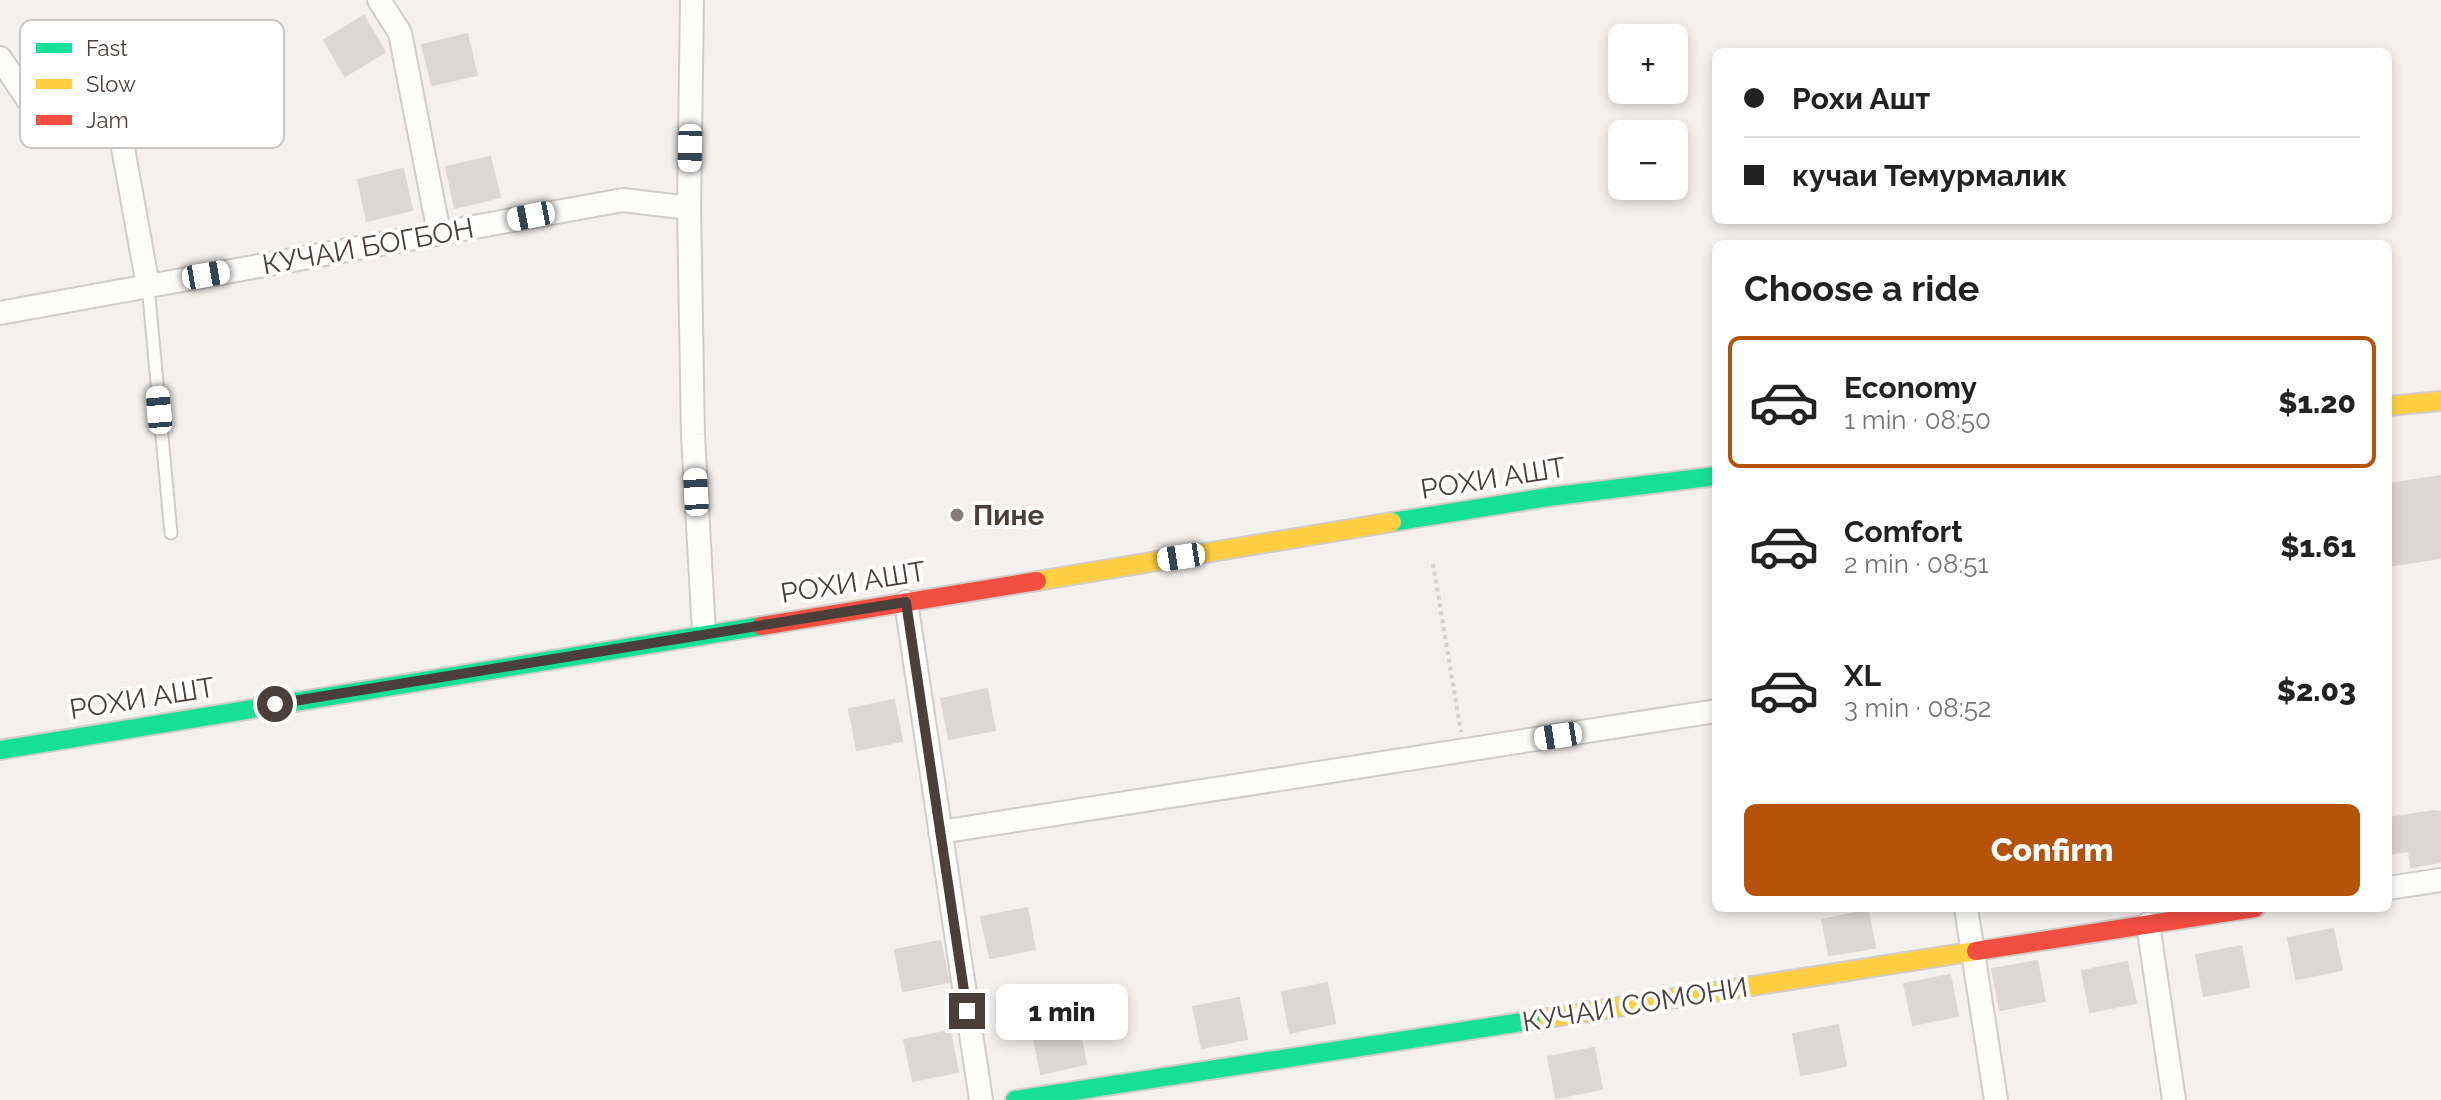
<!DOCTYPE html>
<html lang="en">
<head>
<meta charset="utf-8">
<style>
	:root { --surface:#fff; --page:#f6f6f6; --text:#222; --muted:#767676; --line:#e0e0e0; --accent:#b45309 }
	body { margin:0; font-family:Raleway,sans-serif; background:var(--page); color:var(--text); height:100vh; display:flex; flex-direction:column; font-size:30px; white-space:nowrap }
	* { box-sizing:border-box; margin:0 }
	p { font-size:26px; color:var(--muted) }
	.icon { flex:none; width:44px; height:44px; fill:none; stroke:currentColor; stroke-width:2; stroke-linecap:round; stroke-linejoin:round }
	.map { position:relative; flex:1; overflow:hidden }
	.panel { position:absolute; left:1712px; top:240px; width:680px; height:672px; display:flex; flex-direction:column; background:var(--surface); border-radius:12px; box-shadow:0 4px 12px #0003 }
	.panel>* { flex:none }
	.top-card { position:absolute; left:1712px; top:48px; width:680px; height:176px; border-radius:12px; box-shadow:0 4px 12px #0003; display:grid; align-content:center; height:176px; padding:0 32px; background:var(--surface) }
	.tools { position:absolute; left:1608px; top:24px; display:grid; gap:16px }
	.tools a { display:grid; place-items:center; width:80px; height:80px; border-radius:12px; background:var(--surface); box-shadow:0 4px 12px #0003; font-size:40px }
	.end { position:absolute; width:36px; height:36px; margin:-18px; border:10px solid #4a3f3a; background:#fff; box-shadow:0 0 0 4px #fff }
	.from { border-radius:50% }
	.bubble { position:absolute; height:56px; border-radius:12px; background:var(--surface); box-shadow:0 4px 12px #0003; font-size:26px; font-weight:800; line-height:56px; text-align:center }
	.car { position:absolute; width:24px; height:48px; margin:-24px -12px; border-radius:10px; box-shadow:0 0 6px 2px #0007; background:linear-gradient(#fff 24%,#345 0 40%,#fff 0 76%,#345 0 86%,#fff 0) }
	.top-card b { display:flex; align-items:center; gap:28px; height:76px; font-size:30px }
	.top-card b+b { border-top:2px solid var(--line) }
	.top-card i { width:20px; height:20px; background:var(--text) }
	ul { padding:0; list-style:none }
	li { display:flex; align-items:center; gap:24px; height:132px; margin:0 16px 12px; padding:0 16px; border:4px solid transparent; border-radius:12px }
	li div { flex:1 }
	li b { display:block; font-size:30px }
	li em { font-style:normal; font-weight:800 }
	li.current { border-color:var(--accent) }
	li>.icon { width:72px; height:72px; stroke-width:1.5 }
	h2 { padding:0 32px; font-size:36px; line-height:96px }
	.primary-button { display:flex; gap:16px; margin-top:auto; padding:16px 32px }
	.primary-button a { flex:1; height:92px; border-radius:12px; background:var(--accent); color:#fff; font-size:32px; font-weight:800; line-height:92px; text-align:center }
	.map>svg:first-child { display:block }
</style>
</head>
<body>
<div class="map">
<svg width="2441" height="1100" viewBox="0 0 2441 1100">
	<rect width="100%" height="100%" fill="#f3f0ee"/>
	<path fill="#dbd7d5" stroke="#dcd7d4" stroke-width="2" d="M 364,16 L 385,52 L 345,76 L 324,40 Z
		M 467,34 L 477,75 L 432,85 L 422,45 Z
		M 490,157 L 500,197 L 455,208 L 446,167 Z
		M 403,169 L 412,210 L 367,221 L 358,180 Z
		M 2441,476 L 2441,558 L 2388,566 L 2388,484 Z
		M 987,689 L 995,730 L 949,739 L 941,699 Z
		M 894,700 L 902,741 L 857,750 L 849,709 Z
		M 2434,811 L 2441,812 L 2441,862 L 2411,867 L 2409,851 L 2388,854 L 2388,818 Z
		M 1027,908 L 1035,949 L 990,958 L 981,917 Z
		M 1868,910 L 1875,948 L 1829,955 L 1822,920 Z
		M 2333,929 L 2342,970 L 2296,979 L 2288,938 Z
		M 940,941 L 949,982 L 903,991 L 895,950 Z
		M 2241,946 L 2249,987 L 2204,996 L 2196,955 Z
		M 2037,961 L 2045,1001 L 2000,1010 L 1992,969 Z
		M 2127,962 L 2136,1003 L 2090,1012 L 2082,971 Z
		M 1950,975 L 1958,1016 L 1913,1025 L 1904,984 Z
		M 1327,983 L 1335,1023 L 1290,1033 L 1282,992 Z
		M 1239,998 L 1247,1039 L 1202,1048 L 1193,1007 Z
		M 1078,1023 L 1086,1064 L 1041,1074 L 1033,1032 Z
		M 1838,1025 L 1846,1066 L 1801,1075 L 1793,1034 Z
		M 950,1031 L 958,1072 L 913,1081 L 904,1040 Z
		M 1594,1048 L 1602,1089 L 1556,1098 L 1548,1057 Z"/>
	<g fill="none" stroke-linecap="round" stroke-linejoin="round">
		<defs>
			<path id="lane" d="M 148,286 L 171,533"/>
			<path id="street" d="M 379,0 L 400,33 L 439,233
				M 692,0 L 689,208 L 693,435 L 704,633
				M 0,58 L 47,128 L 119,126 L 148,286
				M 0,313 L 623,200 L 689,208
				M 906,602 L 981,1100
				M 940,832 L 1716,711
				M 2388,888 L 2441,880
				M 1966,908 L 1996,1100
				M 2148,924 L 2174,1100"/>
			<path id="fast" d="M 1392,522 L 1548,497 L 1716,476
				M 0,750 L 761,626
				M 1015,1100 L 1548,1018"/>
			<path id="slow" d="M 2388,406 L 2441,401
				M 1037,581 L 1392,522
				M 1548,1018 L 1976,951"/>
			<path id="jam" d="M 761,626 L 1037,581
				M 1976,951 L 2255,908"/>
		</defs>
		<use href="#lane" stroke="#d0ccca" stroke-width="15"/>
		<use href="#street" stroke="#d0ccca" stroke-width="26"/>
		<use href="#fast" stroke="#d3ccc7" stroke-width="22"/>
		<use href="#slow" stroke="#d3ccc7" stroke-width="22"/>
		<use href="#jam" stroke="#d3ccc7" stroke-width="22"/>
		<path stroke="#d3cfcc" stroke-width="4" stroke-dasharray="4 4" stroke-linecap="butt" d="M 1433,564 L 1461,732"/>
		<use href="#lane" stroke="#fdfdfc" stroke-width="11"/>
		<use href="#street" stroke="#fdfdfc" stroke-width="22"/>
		<use href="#fast" stroke="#16e098" stroke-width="18"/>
		<use href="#slow" stroke="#ffcf43" stroke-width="18"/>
		<use href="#jam" stroke="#f24e42" stroke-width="18"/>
	</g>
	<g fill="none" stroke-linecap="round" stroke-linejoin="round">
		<path stroke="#4a3f3a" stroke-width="10" d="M 275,704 L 906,602 L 967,1011"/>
	</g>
	<circle fill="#857d79" stroke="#fff" stroke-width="3" cx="957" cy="515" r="8"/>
	<g text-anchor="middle" stroke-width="8" stroke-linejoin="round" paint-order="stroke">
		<g font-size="28" fill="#4a3f3a" stroke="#fff">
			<text transform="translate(368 246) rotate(-10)" y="10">КУЧАИ БОГБОН</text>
			<text transform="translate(1493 478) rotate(-9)" y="10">РОХИ АШТ</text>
			<text transform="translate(853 582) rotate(-9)" y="10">РОХИ АШТ</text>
			<text transform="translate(142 698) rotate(-9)" y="10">РОХИ АШТ</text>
			<text transform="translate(1635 1004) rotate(-9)" y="10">КУЧАИ СОМОНИ</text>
		</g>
		<g font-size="28" font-weight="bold" fill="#4a3f3a" stroke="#fff" text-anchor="start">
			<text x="973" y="525">Пине</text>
		</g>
	</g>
	<rect x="20" y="20" width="264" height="128" rx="12" fill="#fff" stroke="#c9c5c4" stroke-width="2"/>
	<rect x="36" y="43" width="36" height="10" fill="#16e098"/>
	<rect x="36" y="79" width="36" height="10" fill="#ffcf43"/>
	<rect x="36" y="115" width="36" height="10" fill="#f24e42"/>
	<g font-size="22" fill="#4a3f3a">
		<text x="86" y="56">Fast</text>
		<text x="86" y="92">Slow</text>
		<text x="86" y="128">Jam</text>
	</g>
</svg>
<div class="tools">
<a>+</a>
<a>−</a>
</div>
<i class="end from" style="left:275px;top:704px"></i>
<i class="end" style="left:967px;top:1011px"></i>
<div class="bubble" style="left:996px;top:984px;width:132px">1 min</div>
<i class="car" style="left:690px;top:148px;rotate:181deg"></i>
<i class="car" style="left:531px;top:216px;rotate:259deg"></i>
<i class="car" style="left:206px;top:275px;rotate:80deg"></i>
<i class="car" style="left:159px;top:410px;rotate:355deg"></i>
<i class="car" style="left:696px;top:492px;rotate:357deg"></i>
<i class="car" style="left:1181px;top:557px;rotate:261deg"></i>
<i class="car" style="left:1558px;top:736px;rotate:261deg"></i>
<div class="top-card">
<b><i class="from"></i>Рохи Ашт</b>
<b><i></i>кучаи Темурмалик</b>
</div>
<section class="panel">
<h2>Choose a ride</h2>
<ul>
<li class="current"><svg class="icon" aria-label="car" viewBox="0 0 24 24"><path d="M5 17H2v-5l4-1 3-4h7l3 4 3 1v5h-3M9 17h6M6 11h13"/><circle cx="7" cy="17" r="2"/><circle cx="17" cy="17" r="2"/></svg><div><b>Economy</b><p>1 min · 08:50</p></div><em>$1.20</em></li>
<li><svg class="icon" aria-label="car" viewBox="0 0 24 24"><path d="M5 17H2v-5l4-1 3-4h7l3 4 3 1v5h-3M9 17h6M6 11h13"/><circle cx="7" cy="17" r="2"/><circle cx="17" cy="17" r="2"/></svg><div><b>Comfort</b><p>2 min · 08:51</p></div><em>$1.61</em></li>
<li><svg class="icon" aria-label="car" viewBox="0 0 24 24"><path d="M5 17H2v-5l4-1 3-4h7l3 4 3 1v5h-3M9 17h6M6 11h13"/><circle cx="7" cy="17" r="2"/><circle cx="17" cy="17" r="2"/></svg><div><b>XL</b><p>3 min · 08:52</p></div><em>$2.03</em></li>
</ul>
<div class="primary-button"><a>Confirm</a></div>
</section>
</div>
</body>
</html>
